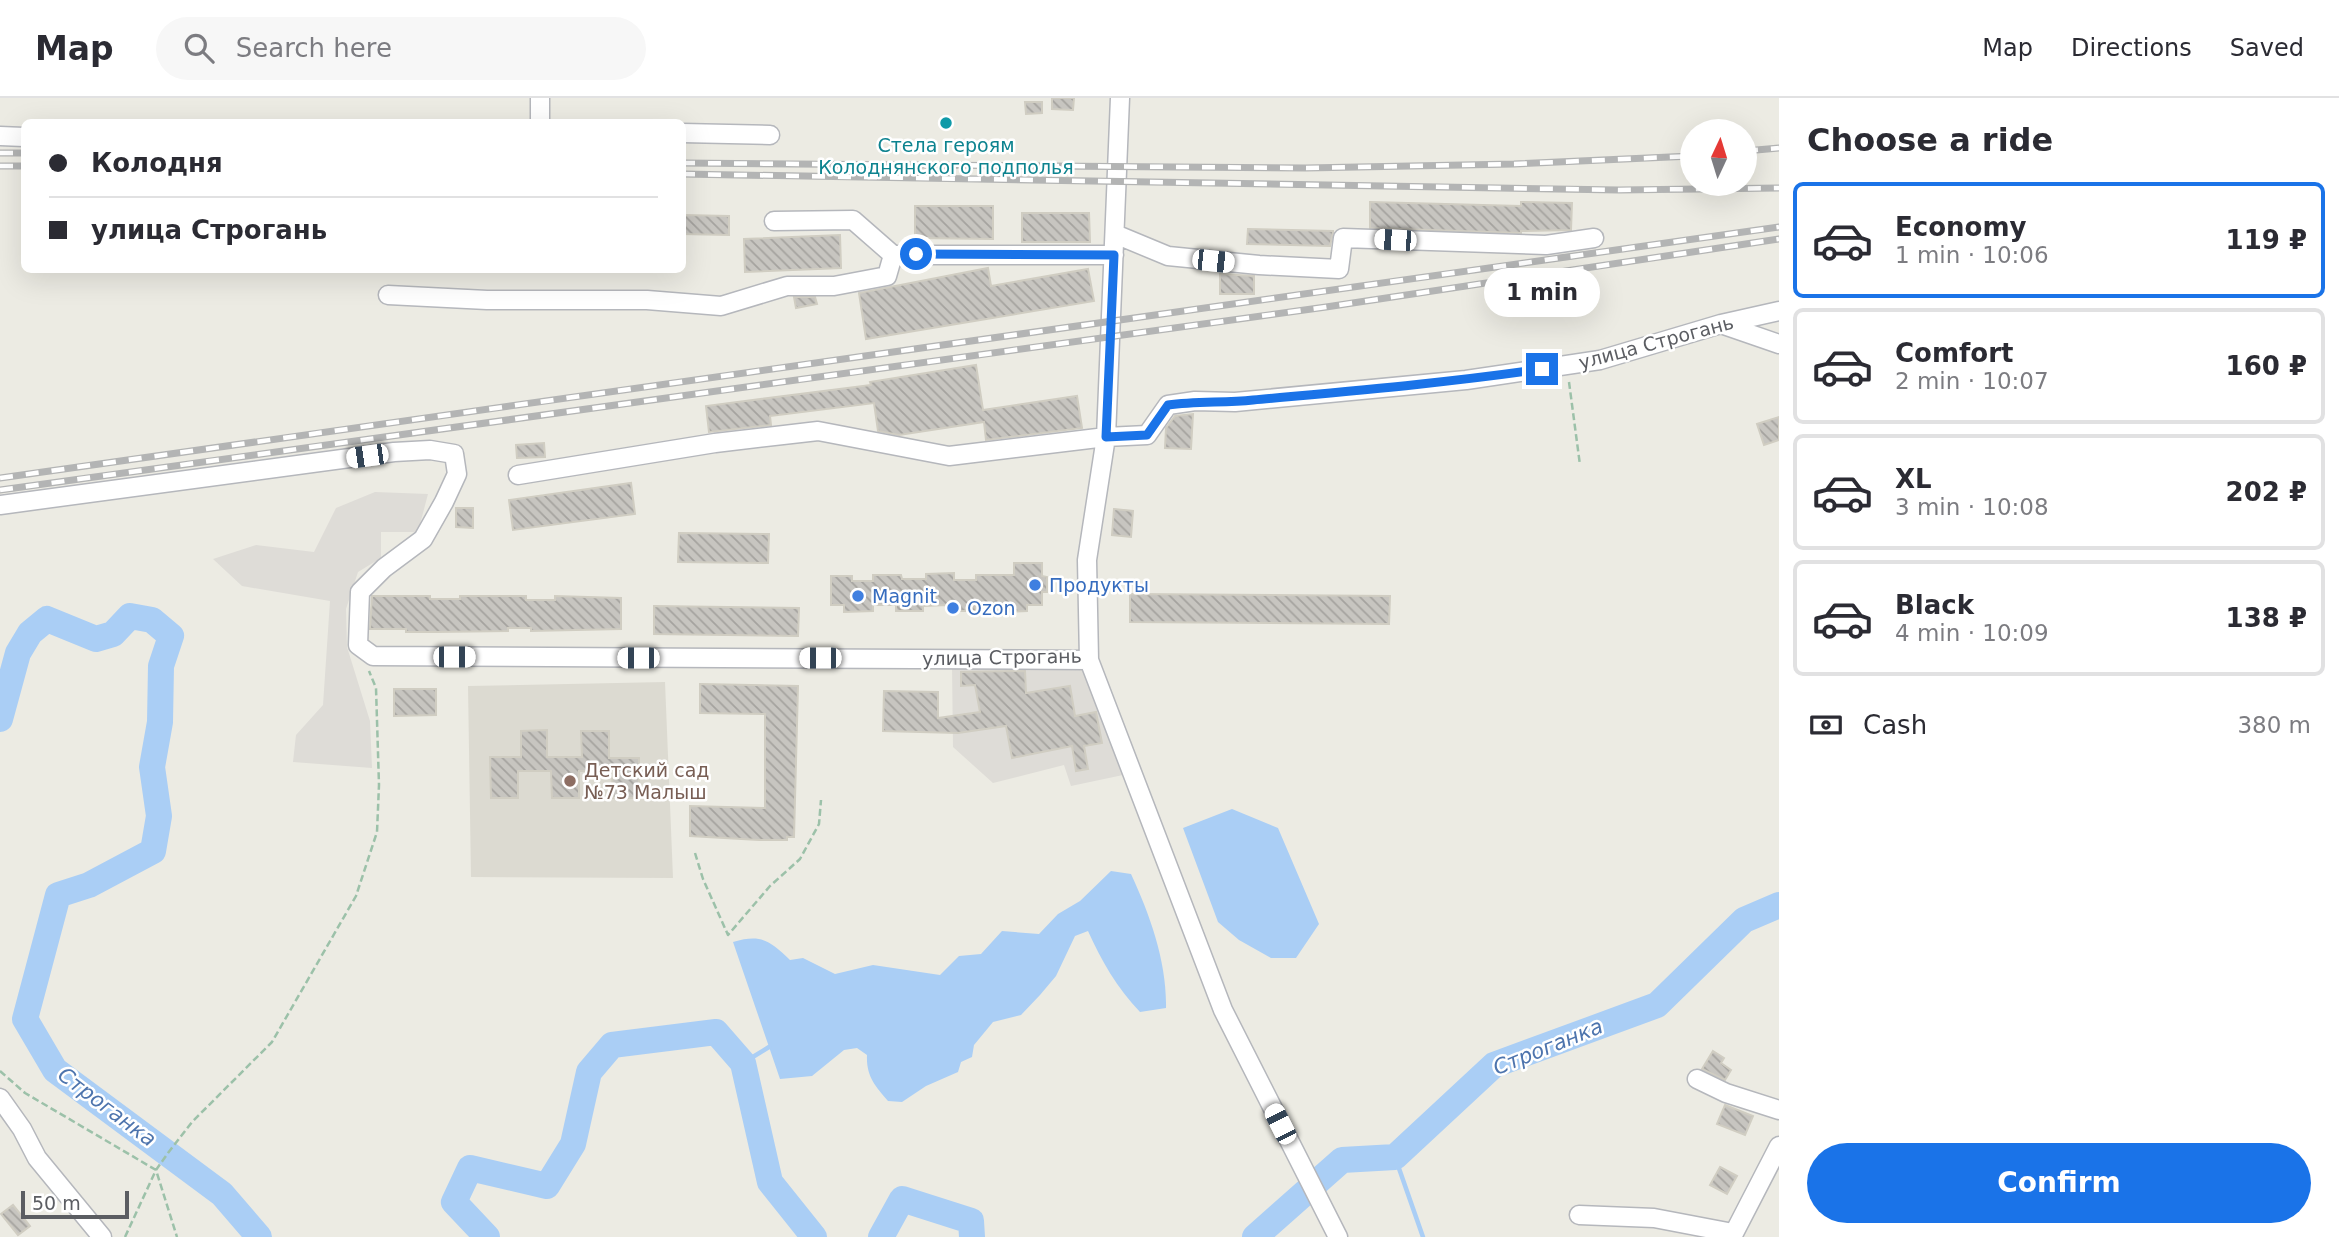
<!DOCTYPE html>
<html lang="en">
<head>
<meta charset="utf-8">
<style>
	:root { --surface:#fff; --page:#f7f7f7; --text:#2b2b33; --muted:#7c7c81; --line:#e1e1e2; --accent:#1a73e8 }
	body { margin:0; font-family:"DejaVu Sans",sans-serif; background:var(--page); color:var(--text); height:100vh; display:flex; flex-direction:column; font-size:26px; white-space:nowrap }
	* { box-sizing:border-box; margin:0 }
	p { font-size:23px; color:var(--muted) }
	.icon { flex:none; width:38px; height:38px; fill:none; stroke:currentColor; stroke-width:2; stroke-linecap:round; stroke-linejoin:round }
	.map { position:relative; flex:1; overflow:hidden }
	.sheet { display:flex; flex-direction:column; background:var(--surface); width:560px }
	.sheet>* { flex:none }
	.hud { position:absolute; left:21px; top:21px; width:665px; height:154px; border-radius:10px; box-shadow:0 7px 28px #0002; display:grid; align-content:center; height:154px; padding:0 28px; background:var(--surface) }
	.needle { width:46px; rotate:4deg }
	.fabs { position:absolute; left:1680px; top:21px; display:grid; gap:14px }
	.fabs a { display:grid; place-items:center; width:77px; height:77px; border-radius:50%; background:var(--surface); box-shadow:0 7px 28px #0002; font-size:35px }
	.scale { position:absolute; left:21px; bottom:18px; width:108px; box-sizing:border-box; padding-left:7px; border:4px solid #5b5d62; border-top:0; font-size:19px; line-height:24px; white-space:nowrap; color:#5b5d62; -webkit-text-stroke:5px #fff; paint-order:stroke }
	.end { position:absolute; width:32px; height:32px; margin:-16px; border:9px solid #1a73e8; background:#fff; box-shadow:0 0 0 4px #fff }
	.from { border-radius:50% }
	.bubble { position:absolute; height:49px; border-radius:24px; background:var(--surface); box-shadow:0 7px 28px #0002; font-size:23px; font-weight:800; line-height:49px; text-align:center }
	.car { position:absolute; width:21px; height:42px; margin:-21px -10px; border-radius:9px; box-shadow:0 0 5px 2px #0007; background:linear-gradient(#fff 24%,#345 0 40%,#fff 0 76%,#345 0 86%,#fff 0) }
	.hud b { display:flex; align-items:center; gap:24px; height:66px; font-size:26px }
	.hud b+b { border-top:2px solid var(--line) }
	.hud i { width:18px; height:18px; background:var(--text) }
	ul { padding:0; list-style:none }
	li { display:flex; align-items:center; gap:21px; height:116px; margin:0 14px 10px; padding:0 14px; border:4px solid var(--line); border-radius:10px }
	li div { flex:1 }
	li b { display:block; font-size:26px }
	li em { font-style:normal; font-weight:800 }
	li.selected { border-color:var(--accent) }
	li>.icon { width:63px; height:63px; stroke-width:1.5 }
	h2 { padding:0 28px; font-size:32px; line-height:84px }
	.pay { display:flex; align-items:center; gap:18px; height:77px; padding:0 28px; font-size:26px }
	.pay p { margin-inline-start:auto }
	.action { display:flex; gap:14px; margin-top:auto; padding:14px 28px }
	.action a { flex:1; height:80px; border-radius:42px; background:var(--accent); color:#fff; font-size:28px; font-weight:800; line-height:80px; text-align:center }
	header { display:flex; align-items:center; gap:42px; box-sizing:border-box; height:98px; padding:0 35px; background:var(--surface); border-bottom:2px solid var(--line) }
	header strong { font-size:33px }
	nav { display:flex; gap:38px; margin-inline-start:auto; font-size:24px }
	.search { width:490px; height:63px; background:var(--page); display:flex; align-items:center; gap:18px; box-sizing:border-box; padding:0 24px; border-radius:38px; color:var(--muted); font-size:26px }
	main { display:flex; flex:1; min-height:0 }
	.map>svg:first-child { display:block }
</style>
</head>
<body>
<header>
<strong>Map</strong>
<div class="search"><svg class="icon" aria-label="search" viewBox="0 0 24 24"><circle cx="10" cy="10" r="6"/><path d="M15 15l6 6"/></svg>Search here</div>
<nav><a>Map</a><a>Directions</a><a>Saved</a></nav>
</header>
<main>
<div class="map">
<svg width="1779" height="1139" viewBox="0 0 1779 1139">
	<defs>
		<pattern id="building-back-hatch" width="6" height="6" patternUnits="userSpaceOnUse" patternTransform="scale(1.75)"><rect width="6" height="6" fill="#c7c5c0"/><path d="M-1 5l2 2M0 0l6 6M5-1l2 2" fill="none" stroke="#a5a39f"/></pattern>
	</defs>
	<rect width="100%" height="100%" fill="#ecebe3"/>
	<path fill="#dedcd7" d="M 375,394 L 428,396 L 418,434 L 381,434 L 381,460 L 358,474 L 346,511 L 347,549 L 370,623 L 372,670 L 293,664 L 296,637 L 323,607 L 330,503 L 242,488 L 213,461 L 256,447 L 314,454 L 336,410 Z
		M 952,567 L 1085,568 L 1123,677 L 1071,688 L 1064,667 L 993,685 L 953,649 Z"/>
	<path fill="#dcdad1" d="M 665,584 L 673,780 L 471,779 L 468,588 Z"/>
	<path fill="#aacef5" d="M 1232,711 L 1278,730 L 1319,826 L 1296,860 L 1271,860 L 1239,842 L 1218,824 L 1183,730 Z
		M 1111,773 L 1131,776 C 1150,817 1167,864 1166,910 L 1140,914 C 1117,890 1101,862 1088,833 L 1075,838 L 1056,878 L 1040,897 L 1021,917 L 993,924 L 974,947 L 972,959 L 961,964 L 958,974 L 926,988 L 902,1004 L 888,1003 C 875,988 866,978 867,957 L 857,950 L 844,952 L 812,978 L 780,981 L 733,844 C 761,836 769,842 790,862 L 803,860 L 835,876 L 873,867 L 940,877 L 959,858 L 981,856 L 1002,833 L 1039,836 L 1058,816 L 1080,803 Z"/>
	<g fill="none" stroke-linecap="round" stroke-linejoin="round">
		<path stroke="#aacef5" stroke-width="4.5" d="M 743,965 L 769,949
			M 1395,1059 L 1423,1139"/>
		<path stroke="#aacef5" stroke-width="26" d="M 0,621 L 18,555 L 30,535 L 47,521 L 96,541 L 113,536 L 130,518 L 152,522 L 171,538 L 161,568 L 160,624 L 152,669 L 159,718 L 153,753 L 89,787 L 58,797 L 25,921 L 55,972 L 222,1096 L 259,1139
			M 487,1139 L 454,1104 L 470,1070 L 547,1088 L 573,1046 L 589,974 L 612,947 L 716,934 L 743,965 L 770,1084 L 814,1139
			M 881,1139 L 902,1101 L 971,1123 L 972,1139
			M 1255,1139 L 1342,1062 L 1395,1059 L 1494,967 L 1657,907 L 1744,822 L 1779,807"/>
	</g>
	<path fill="url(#building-back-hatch)" stroke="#d0cdc2" stroke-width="2" d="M 1052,0 L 1074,0 L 1073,12 L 1052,11 Z
		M 1025,4 L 1042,4 L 1042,15 L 1026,16 Z
		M 1370,104 L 1521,108 L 1521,104 L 1572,105 L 1571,132 L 1521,133 L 1521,135 L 1370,130 Z
		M 915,108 L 993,108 L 993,141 L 915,140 Z
		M 1022,115 L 1089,115 L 1090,144 L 1022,144 Z
		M 682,117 L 729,118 L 729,137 L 682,136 Z
		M 1248,131 L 1333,133 L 1333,135 L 1330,148 L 1247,146 Z
		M 840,137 L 841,170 L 745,174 L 744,141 Z
		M 988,170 L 991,188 L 1088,171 L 1094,203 L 866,241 L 859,195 Z
		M 1220,176 L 1254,178 L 1254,196 L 1220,196 Z
		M 794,199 L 815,199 L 817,206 L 796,210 Z
		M 976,267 L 983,312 L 1077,298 L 1082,330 L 986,342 L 984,324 L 899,337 L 878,333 L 874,305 L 770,318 L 771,327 L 709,334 L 706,308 L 871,287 L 870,284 Z
		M 1193,316 L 1191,351 L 1165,350 L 1166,330 L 1175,318 Z
		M 1779,319 L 1779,342 L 1764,347 L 1757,326 Z
		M 544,345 L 545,359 L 517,360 L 516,347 Z
		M 631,385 L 635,416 L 513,432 L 509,402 Z
		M 456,410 L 473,410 L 473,430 L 456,429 Z
		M 1114,411 L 1133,413 L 1131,439 L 1112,437 Z
		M 679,435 L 769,436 L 768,465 L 678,464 Z
		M 1014,465 L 1042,465 L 1042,478 L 1047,479 L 1047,494 L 1042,494 L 1042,507 L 1027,507 L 1027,513 L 998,514 L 999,507 L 976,508 L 976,513 L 947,513 L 947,507 L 923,508 L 923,513 L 896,513 L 896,507 L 873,507 L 873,513 L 844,514 L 844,507 L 831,507 L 831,478 L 852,478 L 852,483 L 873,483 L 873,477 L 901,477 L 902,481 L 926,481 L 926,476 L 954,475 L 954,482 L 976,482 L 976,477 L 1014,477 Z
		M 1130,496 L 1390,498 L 1389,526 L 1130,524 Z
		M 372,498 L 430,498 L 430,501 L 460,501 L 460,498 L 526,498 L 526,502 L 555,502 L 555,498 L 621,500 L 621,531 L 531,533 L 531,530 L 508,530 L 508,533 L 436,534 L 406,534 L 406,531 L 370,531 Z
		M 654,508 L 799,510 L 798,538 L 654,536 Z
		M 1025,573 L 1026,595 L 1070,588 L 1075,618 L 1096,614 L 1102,645 L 1084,648 L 1088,671 L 1076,673 L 1072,648 L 1012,660 L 1006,628 L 958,635 L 883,633 L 884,593 L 938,594 L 938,620 L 980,614 L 975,587 L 961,588 L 961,574 Z
		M 700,586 L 798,588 L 794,739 L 787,739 L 787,742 L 759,742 L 690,738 L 690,708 L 765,710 L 765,616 L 700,615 Z
		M 394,591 L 436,591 L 436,617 L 394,618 Z
		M 547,632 L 547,659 L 582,659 L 581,633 L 609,633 L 609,660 L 639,660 L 639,700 L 613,700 L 612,673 L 579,673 L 579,700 L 552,700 L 551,673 L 518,673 L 518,700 L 491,700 L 490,659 L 521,659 L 521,633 Z
		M 1713,953 L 1724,960 L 1721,965 L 1731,972 L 1725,982 L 1702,971 Z
		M 1725,1007 L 1753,1018 L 1745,1037 L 1717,1026 Z
		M 1720,1069 L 1737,1078 L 1727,1096 L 1710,1087 Z
		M 13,1107 L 30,1128 L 18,1137 L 1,1116 Z"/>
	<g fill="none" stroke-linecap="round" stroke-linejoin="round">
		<defs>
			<path id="minor" d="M 540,24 L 540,0
				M 682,35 L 770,37
				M 0,38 L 24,39
				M 774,123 L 853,122 L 893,157 L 1114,157
				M 1115,136 L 1168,158 L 1259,167 L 1339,171 L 1343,140 L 1546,147 L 1594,140
				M 388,197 L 487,202 L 647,202 L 721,208 L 787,188 L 834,188 L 887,178 L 893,157
				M 1721,226 L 1779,246
				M 518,377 L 715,345 L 818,333 L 949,358 L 1106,339 L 1120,0
				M 0,407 L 394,354 L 430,352 L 454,356 L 457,376 L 444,404 L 423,441 L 384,470 L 360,494 L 358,547 L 373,558 L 1089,562 L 1087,462 L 1106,339 L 1147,337 L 1168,307 L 1195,303 L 1235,304 L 1466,282 L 1600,262 L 1721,226 L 1779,213
				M 1089,562 L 1223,912 L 1338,1139
				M 1697,981 L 1726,995 L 1779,1012
				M 0,1000 L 22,1031 L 37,1060 L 102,1139
				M 1579,1117 L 1654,1120 L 1733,1135
				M 1732,1139 L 1779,1048"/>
		</defs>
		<use href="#minor" stroke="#b5b7bc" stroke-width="21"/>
		<path stroke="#9cc1a9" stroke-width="2.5" stroke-dasharray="7 3.5" stroke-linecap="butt" d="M 1569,284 L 1580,367
			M 695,755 L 703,781 L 728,837 L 770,788 L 800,761 L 819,726 L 821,702
			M 0,973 L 25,995 L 156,1072 L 177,1139
			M 125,1139 L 156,1072 L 168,1055 L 192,1024 L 272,944 L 356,798 L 377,734 L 379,687 L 376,590 L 369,573"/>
		<use href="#minor" stroke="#fff" stroke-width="18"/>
		<defs>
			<path id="rail" d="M 1745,53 L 1779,50
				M 0,55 L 24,55
				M 682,65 L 1306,70 L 1514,66 L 1692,58
				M 0,68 L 24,68
				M 682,76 L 1619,92 L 1779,90
				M 0,380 L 1779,129
				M 0,392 L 1326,209 L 1779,141"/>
		</defs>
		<use href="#rail" stroke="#b3b4b4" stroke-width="7"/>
		<use href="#rail" stroke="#fff" stroke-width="4.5" stroke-dasharray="13" stroke-linecap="butt"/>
	</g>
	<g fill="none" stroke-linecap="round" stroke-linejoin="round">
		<path stroke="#1a73e8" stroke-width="9" d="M 916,156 L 1114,157 L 1106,339 L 1147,337 L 1168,307 C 1196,303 1224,305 1253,302 C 1350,293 1446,285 1542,271"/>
	</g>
	<circle fill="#0f9aa8" stroke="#fff" stroke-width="2.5" cx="946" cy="25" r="7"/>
	<g fill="#3f7fe0" stroke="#fff" stroke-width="2.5">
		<circle cx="1035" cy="487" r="7"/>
		<circle cx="858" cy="498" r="7"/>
		<circle cx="953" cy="510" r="7"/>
	</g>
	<circle fill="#8d6e63" stroke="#fff" stroke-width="2.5" cx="570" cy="683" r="7"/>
	<g text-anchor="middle" stroke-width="5" stroke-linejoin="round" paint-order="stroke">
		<g font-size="19" fill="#0d838f" stroke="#fff">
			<text x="946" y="54">Стела героям<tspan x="946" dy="22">Колоднянского подполья</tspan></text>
		</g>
		<g font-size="19" fill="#5b5d62" stroke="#fff">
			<text transform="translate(1656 244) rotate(-15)" y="7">улица Строгань</text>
			<text transform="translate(1002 559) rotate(-1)" y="7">улица Строгань</text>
		</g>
		<g font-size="19" fill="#366cbe" stroke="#fff" text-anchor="start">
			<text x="1049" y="494">Продукты</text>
			<text x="872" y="505">Magnit</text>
			<text x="967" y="517">Ozon</text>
		</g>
		<g font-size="19" fill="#785e54" stroke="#fff" text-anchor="start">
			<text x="584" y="679">Детский сад<tspan x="584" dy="22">№73 Малыш</tspan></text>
		</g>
		<g font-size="21" font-style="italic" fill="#4d74ad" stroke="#fff">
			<text transform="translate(1548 949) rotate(-22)" y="7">Строганка</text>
			<text transform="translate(107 1009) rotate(37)" y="7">Строганка</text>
		</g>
	</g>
</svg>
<div class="fabs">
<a><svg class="needle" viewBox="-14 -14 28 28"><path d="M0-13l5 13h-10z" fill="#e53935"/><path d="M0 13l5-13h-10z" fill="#7c7c81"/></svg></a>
</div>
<div class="scale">50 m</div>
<i class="end from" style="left:916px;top:156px"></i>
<i class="end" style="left:1542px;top:271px"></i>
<div class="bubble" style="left:1484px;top:170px;width:116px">1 min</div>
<i class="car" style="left:1395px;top:142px;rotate:273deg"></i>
<i class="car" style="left:1213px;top:163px;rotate:96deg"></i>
<i class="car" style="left:367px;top:358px;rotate:262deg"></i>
<i class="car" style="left:454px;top:559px;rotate:90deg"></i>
<i class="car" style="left:638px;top:560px;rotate:270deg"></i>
<i class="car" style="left:820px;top:560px;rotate:270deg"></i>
<i class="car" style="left:1280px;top:1026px;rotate:333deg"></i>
<div class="hud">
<b><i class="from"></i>Колодня</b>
<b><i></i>улица Строгань</b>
</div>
</div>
<section class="sheet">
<h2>Choose a ride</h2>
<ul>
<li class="selected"><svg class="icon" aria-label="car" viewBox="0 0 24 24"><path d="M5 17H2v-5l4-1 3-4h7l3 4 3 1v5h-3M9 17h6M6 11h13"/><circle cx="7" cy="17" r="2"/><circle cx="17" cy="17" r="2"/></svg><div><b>Economy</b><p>1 min · 10:06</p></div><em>119 ₽</em></li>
<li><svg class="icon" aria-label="car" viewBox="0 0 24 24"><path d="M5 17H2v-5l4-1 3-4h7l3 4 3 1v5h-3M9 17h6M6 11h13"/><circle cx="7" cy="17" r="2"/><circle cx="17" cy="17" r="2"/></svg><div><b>Comfort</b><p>2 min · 10:07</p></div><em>160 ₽</em></li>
<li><svg class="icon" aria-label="car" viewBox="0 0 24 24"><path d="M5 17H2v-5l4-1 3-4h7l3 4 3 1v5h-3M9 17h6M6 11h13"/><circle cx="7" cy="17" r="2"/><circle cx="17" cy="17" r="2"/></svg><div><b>XL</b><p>3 min · 10:08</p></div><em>202 ₽</em></li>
<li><svg class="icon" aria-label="car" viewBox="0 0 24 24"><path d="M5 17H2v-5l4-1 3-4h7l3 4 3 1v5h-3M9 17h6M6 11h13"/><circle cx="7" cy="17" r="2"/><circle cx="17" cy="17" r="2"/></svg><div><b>Black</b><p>4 min · 10:09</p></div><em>138 ₽</em></li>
</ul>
<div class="pay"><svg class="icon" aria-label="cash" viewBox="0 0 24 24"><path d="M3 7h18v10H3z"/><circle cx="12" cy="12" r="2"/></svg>Cash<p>380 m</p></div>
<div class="action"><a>Confirm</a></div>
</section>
</main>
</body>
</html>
